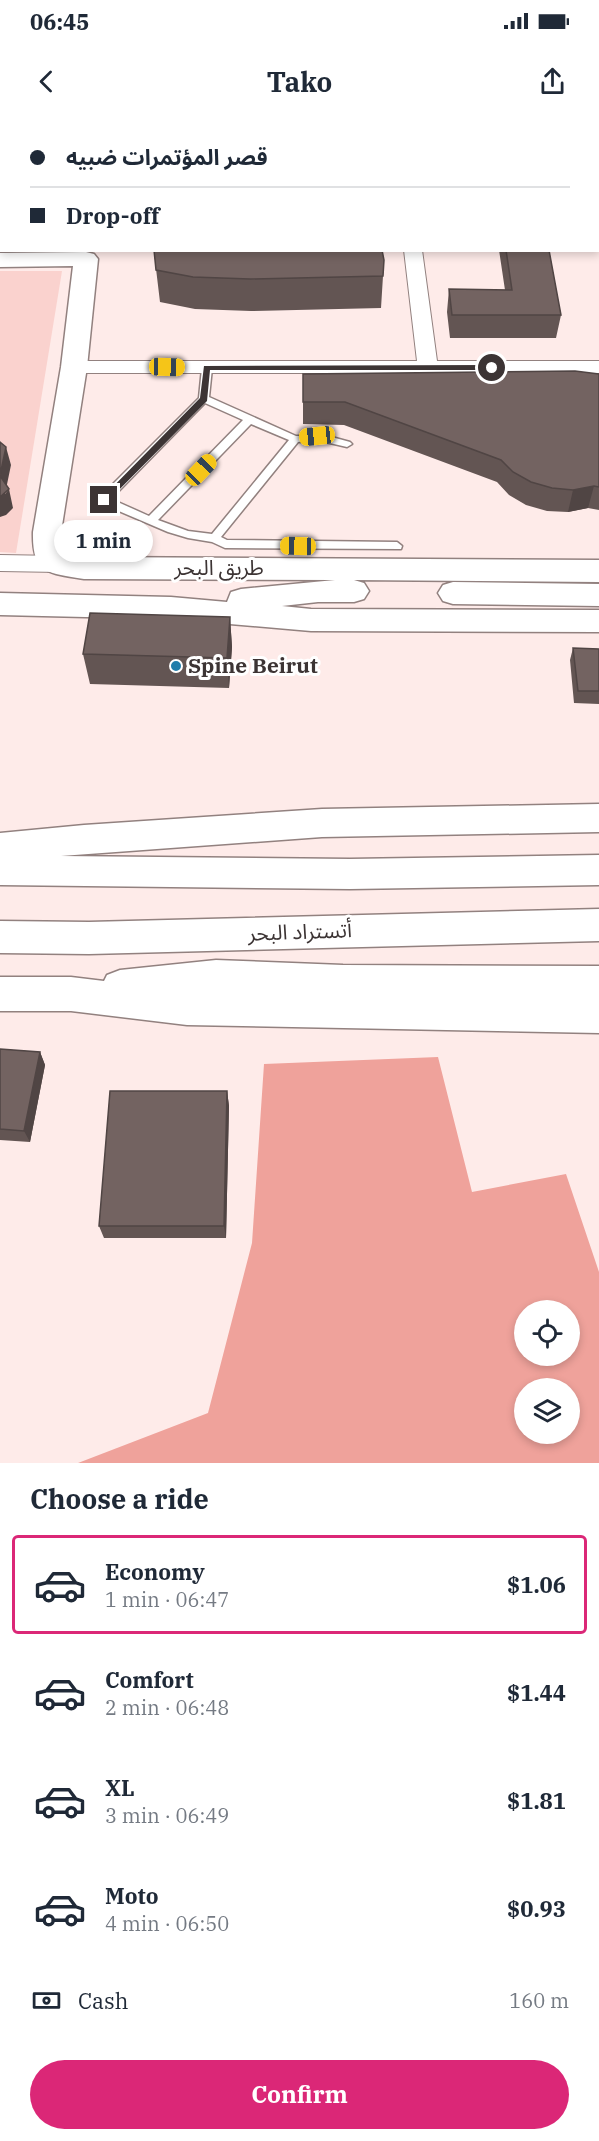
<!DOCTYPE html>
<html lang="en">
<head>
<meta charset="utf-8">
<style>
	:root { --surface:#fff; --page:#f6f6f7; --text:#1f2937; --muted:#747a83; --line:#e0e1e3; --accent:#db2777 }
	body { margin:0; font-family:"IBM Plex Serif","Noto Sans Arabic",serif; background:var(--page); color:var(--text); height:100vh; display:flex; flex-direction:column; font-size:22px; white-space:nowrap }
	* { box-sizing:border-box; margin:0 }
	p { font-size:20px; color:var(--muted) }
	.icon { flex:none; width:33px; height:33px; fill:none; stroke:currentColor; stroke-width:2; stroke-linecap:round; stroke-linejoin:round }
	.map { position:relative; height:1343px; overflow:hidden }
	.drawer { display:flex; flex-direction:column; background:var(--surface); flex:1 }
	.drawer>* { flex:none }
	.guide { position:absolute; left:0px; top:0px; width:600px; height:132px; box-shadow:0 3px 9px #0003; display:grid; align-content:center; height:132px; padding:0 30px; background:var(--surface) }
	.buttons { position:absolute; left:514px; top:1180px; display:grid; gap:12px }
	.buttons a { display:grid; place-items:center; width:66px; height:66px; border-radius:50%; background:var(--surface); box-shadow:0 3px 9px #0003; font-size:30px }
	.end { position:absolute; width:27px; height:27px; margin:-14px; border:8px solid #3c3434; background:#fff; box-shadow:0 0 0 3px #fff }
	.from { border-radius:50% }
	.bubble { position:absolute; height:42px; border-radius:21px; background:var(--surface); box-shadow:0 3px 9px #0003; font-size:20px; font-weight:700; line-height:42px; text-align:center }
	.car { position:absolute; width:18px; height:36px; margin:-18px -9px; border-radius:8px; box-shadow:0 0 4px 2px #0007; background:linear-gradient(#f5c518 24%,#345 0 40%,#f5c518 0 76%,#345 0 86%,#f5c518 0) }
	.guide b { display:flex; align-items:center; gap:21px; height:57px; font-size:22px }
	.guide b+b { border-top:2px solid var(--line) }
	.guide i { width:15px; height:15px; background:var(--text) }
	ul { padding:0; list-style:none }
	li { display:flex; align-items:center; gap:18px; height:99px; margin:0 12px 9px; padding:0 18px; border:3px solid transparent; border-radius:6px }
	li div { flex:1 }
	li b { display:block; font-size:22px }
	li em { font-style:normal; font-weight:700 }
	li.on { border-color:var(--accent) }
	li>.icon { width:54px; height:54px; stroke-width:1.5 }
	h2 { padding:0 30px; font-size:27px; line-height:72px }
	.pay { display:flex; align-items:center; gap:15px; height:66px; padding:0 30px; font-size:22px }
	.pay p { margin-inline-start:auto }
	.primary-button { display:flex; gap:12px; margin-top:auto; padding:12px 30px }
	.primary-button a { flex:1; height:69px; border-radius:36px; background:var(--accent); color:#fff; font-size:24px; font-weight:700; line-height:69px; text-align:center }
	.status { display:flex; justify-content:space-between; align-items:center; height:42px; padding:0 30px; background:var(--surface); direction:ltr }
	.status svg { height:16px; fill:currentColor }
	header { display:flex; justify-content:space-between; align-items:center; height:78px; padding:0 30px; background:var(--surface); font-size:27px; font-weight:700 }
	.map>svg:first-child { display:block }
</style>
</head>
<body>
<div class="status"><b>06:45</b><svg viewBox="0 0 49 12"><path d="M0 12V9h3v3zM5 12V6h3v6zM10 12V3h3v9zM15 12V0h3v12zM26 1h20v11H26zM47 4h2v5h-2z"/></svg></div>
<header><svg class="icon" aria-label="back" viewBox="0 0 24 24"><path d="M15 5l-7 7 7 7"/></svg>Tako<svg class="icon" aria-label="share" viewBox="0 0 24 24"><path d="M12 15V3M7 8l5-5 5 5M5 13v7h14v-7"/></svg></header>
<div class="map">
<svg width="599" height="1343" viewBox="0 0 599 1343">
	<rect width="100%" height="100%" fill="#feebe9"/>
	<path fill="#fad2ce" d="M 0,151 L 62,151 L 16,433 L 0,432 Z"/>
	<path fill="#efa29b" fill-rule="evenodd" d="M 438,937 L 472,1072 L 566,1054 L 599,1152 L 599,1343 L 78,1343 L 208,1293 L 252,1123 L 264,944 ZM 525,1191 L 570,1191 L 570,1236 L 525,1236 ZM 525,1269 L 570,1269 L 570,1314 L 525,1314 Z"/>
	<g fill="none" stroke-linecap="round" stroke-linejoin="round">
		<defs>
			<path id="lane" d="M 207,245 L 212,248 L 209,277 L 296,316 L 328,316 L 350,322 L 352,324 L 347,327 L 321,321 L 298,322 L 221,417 L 227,420 L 397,422 L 402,426 L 401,429 L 225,428 L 212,422 L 188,418 L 168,412 L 100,383 L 100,377 L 199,278 L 202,248 ZM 205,283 L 243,300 L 149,396 L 111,379 ZM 251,304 L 289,320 L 212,414 L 188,411 L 158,400 Z"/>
			<path id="street" d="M 389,0 L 405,0 L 405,2 L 389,2 Z
				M 404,130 L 422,130 L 437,241 L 599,241 L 599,253 L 74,253 L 67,251 L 64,247 L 67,243 L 74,241 L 417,241 Z
				M 0,435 L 59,436 L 67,438 L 70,444 L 67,450 L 59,452 L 0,451 Z"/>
			<path id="secondary" d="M 103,0 L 125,0 L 125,2 L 103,2 Z
				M 437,0 L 469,0 L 470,2 L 438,2 Z
				M 598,10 L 599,10 L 599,22 L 598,22 Z"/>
			<path id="highway" d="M 86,132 L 94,134 L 98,139 L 87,247 L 61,412 L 61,430 L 67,435 L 84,437 L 599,440 L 599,462 L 354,460 L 364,463 L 369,471 L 364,479 L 354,482 L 318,482 L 282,486 L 311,489 L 599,490 L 599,512 L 311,511 L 171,499 L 0,495 L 0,473 L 171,477 L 227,482 L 231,472 L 241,469 L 335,460 L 84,459 C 47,453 32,454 33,412 L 61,247 L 73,146 L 0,147 L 0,133 Z
				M 453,462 L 599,464 L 599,486 L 453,484 L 443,481 L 438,473 L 443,465 Z
				M 599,684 L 599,712 L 322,717 L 61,736 L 350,739 L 599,735 L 599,765 L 350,769 L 0,765 L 0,713 L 84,705 L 322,689 Z
				M 599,789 L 599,821 L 89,834 L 0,833 L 0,801 L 89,802 Z
				M 216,840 L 343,845 L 599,846 L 599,913 L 187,905 L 71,891 L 0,891 L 0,857 L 71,857 L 104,861 L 107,855 L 120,850 Z"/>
		</defs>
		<use href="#lane" stroke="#92817f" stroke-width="3"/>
		<use href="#street" stroke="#92817f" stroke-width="2"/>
		<use href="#secondary" stroke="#92817f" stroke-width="3"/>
		<use href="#highway" stroke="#92817f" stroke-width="3"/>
		<use href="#lane" fill="#fff" fill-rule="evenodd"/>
		<use href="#street" fill="#fff" fill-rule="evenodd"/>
		<use href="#secondary" fill="#fff" fill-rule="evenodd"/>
		<use href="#highway" fill="#fff" fill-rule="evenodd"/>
	</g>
	<path fill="#635553" d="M 0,0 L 56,0 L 56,2 L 2,2 L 2,61 L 0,61 Z
		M 499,130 L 549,130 L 561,195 L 556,218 L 450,218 L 447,192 L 449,169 L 505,170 Z
		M 154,132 L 384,140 L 381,188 L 251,191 L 195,189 L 160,182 Z
		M 303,254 L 599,254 L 599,390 L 588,388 L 568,392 L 547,391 L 526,385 L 509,375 L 497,362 L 344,305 L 303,304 Z
		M 230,497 L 232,527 L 229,568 L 90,564 L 83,534 Z
		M 573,528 L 599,529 L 599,584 L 574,583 L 570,540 Z
		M 0,929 L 40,932 L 45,945 L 30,1022 L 0,1020 Z
		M 227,971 L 229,986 L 226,1118 L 104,1118 L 99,1106 Z"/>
	<path fill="#504544" d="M 48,0 L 56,0 L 56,2 L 48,2 Z
		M 6,327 L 11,345 L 5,374 L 9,369 L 13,388 L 6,395 L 0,397 L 0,355 Z
		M 594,366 L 588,388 L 568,392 L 573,370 Z
		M 230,497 L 232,527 L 229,568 L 227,538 Z
		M 40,932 L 45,945 L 30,1022 L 24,1011 Z
		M 227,971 L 229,986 L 226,1118 L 224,1106 Z"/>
	<path fill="#736361" stroke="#504544" stroke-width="1.5" d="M 0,0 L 48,0 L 48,2 L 2,2 L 2,38 L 0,38 Z
		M 174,0 L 319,0 L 320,2 L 174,2 Z
		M 154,130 L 382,130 L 384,140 L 383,156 L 250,159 L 193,157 L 156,150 Z
		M 506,130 L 549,130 L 561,195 L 452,195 L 449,169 L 512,170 Z
		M 575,251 L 599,254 L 599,367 L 594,366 L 573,370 L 552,368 L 531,362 L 513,352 L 501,340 L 345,282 L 303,282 L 303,254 Z
		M 0,322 L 6,327 L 0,355 Z
		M 0,356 L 9,369 L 0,377 Z
		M 90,493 L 230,497 L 227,538 L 83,534 Z
		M 573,528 L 599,529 L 599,571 L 578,571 Z
		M 0,929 L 40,932 L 24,1011 L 0,1009 Z
		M 110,971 L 227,971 L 224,1106 L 99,1106 Z"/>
	<path fill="#3c3434" d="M 492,245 L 496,248 L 495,250 L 210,250 L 207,281 L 107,382 L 100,380 L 200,278 L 204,246 Z"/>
	<circle fill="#217daa" stroke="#fff" stroke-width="2" cx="176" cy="546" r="6"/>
	<g text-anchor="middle" stroke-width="6" stroke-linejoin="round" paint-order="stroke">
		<g font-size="21" fill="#3c3434" stroke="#fff">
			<text x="219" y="455">طريق البحر</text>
			<text transform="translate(300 812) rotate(-2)" y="7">أتستراد البحر</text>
		</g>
		<g font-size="21" font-weight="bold" fill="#3c3434" stroke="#fff" text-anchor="start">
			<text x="188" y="553">Spine Beirut</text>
		</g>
	</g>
</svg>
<div class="buttons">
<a><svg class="icon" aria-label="locate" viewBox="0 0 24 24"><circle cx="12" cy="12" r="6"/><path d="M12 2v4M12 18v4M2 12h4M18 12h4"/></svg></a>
<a><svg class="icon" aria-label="layers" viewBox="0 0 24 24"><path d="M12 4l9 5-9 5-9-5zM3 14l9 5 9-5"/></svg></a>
</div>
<i class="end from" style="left:492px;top:248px"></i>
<i class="end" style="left:104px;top:380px"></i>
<div class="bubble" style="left:54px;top:400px;width:99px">1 min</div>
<i class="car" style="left:167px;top:247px;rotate:91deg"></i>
<i class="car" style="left:317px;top:316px;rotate:264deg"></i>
<i class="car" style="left:201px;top:350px;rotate:44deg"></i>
<i class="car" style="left:298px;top:426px;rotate:271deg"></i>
<div class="guide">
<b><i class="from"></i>قصر المؤتمرات ضبيه</b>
<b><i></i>Drop-off</b>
</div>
</div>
<section class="drawer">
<h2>Choose a ride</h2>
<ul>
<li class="on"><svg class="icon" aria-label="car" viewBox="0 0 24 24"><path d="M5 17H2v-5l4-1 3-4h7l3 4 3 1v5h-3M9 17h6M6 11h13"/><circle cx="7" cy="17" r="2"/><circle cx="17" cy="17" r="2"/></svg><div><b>Economy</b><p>1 min · 06:47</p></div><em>$1.06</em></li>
<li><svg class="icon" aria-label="car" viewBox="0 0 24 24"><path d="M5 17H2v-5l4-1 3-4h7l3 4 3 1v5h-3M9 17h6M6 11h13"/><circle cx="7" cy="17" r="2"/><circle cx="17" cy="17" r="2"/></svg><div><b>Comfort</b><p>2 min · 06:48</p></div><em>$1.44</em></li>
<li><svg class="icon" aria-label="car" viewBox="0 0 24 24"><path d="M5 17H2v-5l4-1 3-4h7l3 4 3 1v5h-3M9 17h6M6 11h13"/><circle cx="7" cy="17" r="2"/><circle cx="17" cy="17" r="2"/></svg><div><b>XL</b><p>3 min · 06:49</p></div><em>$1.81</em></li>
<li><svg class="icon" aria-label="car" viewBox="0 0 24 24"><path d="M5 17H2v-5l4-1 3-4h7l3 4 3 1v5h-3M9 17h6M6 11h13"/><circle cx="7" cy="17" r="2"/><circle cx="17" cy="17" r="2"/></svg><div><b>Moto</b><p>4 min · 06:50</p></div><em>$0.93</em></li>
</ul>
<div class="pay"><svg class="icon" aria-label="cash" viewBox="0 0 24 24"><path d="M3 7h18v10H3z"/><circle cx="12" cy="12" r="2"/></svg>Cash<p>160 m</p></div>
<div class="primary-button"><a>Confirm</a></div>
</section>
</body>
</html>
